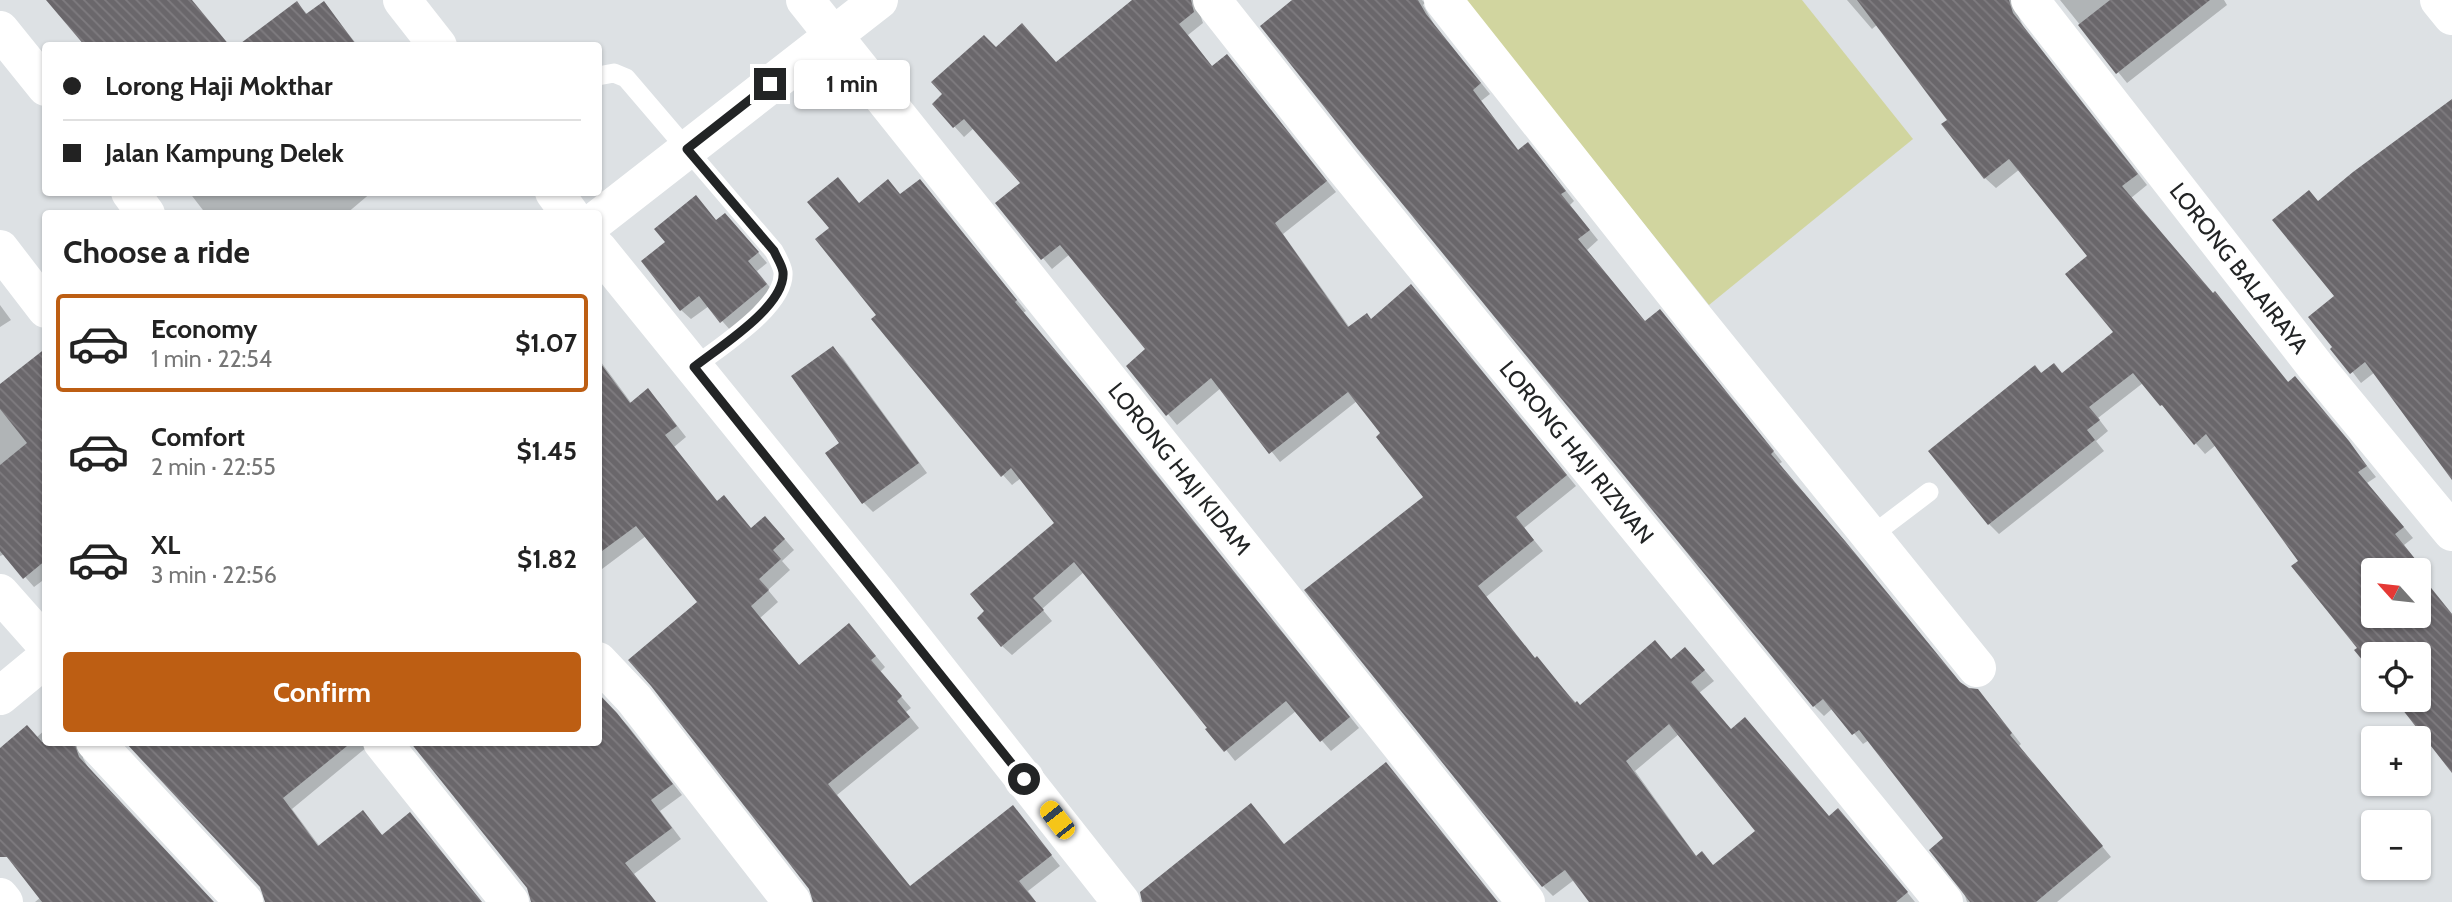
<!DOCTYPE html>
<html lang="en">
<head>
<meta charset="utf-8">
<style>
	:root { --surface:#fff; --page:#f6f6f6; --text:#222; --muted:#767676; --line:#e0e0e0; --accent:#bd5e13 }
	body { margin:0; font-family:Cabin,sans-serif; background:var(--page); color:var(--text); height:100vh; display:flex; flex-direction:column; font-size:26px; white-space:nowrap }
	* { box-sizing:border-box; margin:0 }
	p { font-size:23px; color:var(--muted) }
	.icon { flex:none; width:38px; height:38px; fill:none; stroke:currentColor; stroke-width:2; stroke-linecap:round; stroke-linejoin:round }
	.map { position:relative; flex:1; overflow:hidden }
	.drawer { position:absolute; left:42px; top:210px; width:560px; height:536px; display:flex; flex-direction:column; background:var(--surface); border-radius:7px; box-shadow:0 2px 5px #0004 }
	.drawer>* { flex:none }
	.banner { position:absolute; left:42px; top:42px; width:560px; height:154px; border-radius:7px; box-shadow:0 2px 5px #0004; display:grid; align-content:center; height:154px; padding:0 21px; background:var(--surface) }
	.needle { width:46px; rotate:297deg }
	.tools { position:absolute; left:2361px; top:558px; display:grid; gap:14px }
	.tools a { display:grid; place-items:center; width:70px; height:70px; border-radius:7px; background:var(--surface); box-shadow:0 2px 5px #0004; font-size:35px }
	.end { position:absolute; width:32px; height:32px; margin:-16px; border:9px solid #222425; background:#fff; box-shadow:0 0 0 4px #fff }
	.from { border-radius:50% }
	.bubble { position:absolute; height:49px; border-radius:7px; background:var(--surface); box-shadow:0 2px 5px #0004; font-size:23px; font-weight:800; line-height:49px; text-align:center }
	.car { position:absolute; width:21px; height:42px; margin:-21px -10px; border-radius:9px; box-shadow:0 0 5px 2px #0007; background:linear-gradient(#f5c518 24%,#345 0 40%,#f5c518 0 76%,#345 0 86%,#f5c518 0) }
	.banner b { display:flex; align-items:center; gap:24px; height:66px; font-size:26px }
	.banner b+b { border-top:2px solid var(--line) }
	.banner i { width:18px; height:18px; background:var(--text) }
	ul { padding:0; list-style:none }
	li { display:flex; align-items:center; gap:21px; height:98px; margin:0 14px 10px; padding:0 7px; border:4px solid transparent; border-radius:7px }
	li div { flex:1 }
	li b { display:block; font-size:26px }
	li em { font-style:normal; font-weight:800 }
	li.active { border-color:var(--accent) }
	li>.icon { width:63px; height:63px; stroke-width:1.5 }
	h2 { padding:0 21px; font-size:32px; line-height:84px }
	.button { display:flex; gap:14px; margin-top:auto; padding:14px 21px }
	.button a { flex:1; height:80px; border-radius:7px; background:var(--accent); color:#fff; font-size:28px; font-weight:800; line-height:80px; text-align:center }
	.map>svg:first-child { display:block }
</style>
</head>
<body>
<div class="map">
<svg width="2452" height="902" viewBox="0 0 2452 902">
	<defs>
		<pattern id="building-back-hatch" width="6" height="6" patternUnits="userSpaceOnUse" patternTransform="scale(1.75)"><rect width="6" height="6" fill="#6a676b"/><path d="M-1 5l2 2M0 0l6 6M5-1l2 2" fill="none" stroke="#7f7c80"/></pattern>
	</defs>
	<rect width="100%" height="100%" fill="#dde1e4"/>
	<path fill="#d1d59f" d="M 1465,0 L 1802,0 L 1913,139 L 1709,305 Z"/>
	<path fill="#0003" fill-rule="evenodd" d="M 1135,0 L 1203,0 L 1200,14 L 1203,23 L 1188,35 L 1213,68 L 1236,66 L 1336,192 L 1283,234 L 1350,328 L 1372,321 L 1421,296 L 1576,486 L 1524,528 L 1543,551 L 1486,597 L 1536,660 L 1580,707 L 1672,661 L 1695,659 L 1714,681 L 1699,693 L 1731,730 L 1830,818 L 1848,820 L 1915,902 L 1591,902 L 1574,880 L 1553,896 L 1543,886 L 1426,498 L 1383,433 L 1357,401 L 1280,462 L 1221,388 L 1177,425 L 1128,366 L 1148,350 L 1070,254 L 1052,269 L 998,204 L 1022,184 L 974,128 L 964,137 L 934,104 L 996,49 L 1057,64 ZM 1679,734 L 1757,831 L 1714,867 L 1697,857 L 1635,771 Z
		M 1295,0 L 1422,0 L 1425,3 L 1423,5 L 1435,26 L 1490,94 L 1481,101 L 1519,151 L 1537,154 L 1574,201 L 1570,205 L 1598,240 L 1587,250 L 1646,323 L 1669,321 L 1782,462 L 1779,464 L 1855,553 L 1964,687 L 1988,702 L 2021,744 L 2019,746 L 2111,857 L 2057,902 L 1967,902 L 1946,838 L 1869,740 L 1863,744 L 1833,708 L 1824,716 L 1814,706 Z
		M 1847,0 L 2021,0 L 2018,15 L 2023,26 L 2147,185 L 2131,198 L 2214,295 L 2225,304 L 2289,383 L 2305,389 L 2376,477 L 2367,483 L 2413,538 L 2404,545 L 2425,572 L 2421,575 L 2452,614 L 2452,770 L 2397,700 L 2418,700 L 2418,654 L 2373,654 L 2373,668 L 2300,561 L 2216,445 L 2205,454 L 2143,383 L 2098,418 L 2108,431 L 2096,441 L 2104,451 L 1999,534 L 1989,524 L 2035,367 L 2043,374 L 2063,375 L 2116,333 L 2090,256 L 2020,169 L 1996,188 L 1985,178 L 1949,120 L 1878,24 L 1872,29 ZM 2373,570 L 2418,570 L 2418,616 L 2373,616 Z
		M 2060,0 L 2224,0 L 2227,5 L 2127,83 Z
		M 297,3 L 308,15 L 324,3 L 358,46 L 240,46 Z
		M 2452,100 L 2452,478 L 2375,372 L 2361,383 L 2310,317 L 2337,296 L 2319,202 Z
		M 920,181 L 1026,311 L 1023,313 L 1102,406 L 1359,728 L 1331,751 L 1296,711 L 1235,761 L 1084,572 L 1042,609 L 1052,621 L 1012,655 L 1002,646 L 1056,523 L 1021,478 L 1012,485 L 1003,475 L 879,315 L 860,205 L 901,196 Z
		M 189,192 L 372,192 L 346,214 L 206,214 Z
		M 706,208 L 717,222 L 735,225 L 767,263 L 757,271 L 776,295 L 731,331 L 709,306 L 691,319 L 681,310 Z
		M 0,305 L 11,320 L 0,327 Z
		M 833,348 L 843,358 L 927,473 L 873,512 L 863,502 L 842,443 Z
		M 46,350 L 46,578 L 34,587 L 5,554 L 0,556 L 0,387 Z
		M 598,358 L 632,404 L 658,401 L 686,437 L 674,447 L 718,502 L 752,530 L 775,528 L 794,550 L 782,561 L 790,570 L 768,590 L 778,602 L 760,618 L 800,666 L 859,636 L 885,667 L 880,672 L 911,708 L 906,712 L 919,728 L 837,795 L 923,902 L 815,902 L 700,602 L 646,536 L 598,572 Z
		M 598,695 L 628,726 L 682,795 L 660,811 L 681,839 L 634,874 L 656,902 L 533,902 L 529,887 L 412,742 L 598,742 Z
		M 46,729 L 46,742 L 87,742 L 83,758 L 89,769 L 213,902 L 35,902 L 41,897 L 0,849 L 0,750 L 37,737 Z
		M 127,742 L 373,742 L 292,809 L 320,847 L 363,813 L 383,836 L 410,815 L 482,902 L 267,902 L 261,886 Z
		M 1013,807 L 1060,866 L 1028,891 L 1036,902 L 930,902 Z"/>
	<path fill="url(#building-back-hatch)" fill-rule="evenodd" d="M 46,0 L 192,0 L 230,46 L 85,46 Z
		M 1132,0 L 1191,0 L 1194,12 L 1179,24 L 1212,66 L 1227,54 L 1327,181 L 1275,223 L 1348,327 L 1367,313 L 1371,319 L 1411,284 L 1567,475 L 1516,517 L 1534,540 L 1478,586 L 1535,658 L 1537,656 L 1575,703 L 1577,701 L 1580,705 L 1655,640 L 1671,659 L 1685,647 L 1705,670 L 1691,682 L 1731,729 L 1745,717 L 1829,816 L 1838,808 L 1908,892 L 1896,902 L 1589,902 L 1565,870 L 1542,887 L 1304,590 L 1423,497 L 1376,437 L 1380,433 L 1348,392 L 1269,454 L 1211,378 L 1166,416 L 1126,366 L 1145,349 L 1060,245 L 1041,260 L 995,203 L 1020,183 L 964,119 L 953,128 L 932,104 L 942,94 L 931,82 L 984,35 L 996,47 L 1022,23 L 1056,62 ZM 1669,724 L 1755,831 L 1713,865 L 1702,851 L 1696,856 L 1626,761 Z
		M 1292,0 L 1418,0 L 1426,14 L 1481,83 L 1473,90 L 1518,150 L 1528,142 L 1566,191 L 1561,194 L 1590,230 L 1578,239 L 1645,321 L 1660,309 L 1774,451 L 1771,454 L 1845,541 L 1960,682 L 1969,688 L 1978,689 L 2012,733 L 2010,735 L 2103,846 L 2036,902 L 1970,902 L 1929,850 L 1943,838 L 1859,730 L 1852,735 L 1823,699 L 1813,707 L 1360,152 L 1260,26 Z
		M 1857,0 L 2009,0 L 2013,13 L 2138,174 L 2122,186 L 2213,293 L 2215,291 L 2288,382 L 2295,376 L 2349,441 L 2367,466 L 2358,472 L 2404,527 L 2395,534 L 2416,560 L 2412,564 L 2417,570 L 2373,570 L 2373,616 L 2418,616 L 2418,572 L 2452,614 L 2452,773 L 2395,700 L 2418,700 L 2418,654 L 2373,654 L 2373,673 L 2354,650 L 2357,648 L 2291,566 L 2298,561 L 2206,434 L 2194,445 L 2162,405 L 2160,406 L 2133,373 L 2089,407 L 2100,420 L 2087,430 L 2095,440 L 1988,525 L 1928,451 L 2035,365 L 2041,373 L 2054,363 L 2062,373 L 2113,332 L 2065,274 L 2087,256 L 2009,159 L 1984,179 L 1941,124 L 1947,120 Z
		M 2110,0 L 2210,0 L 2116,74 L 2078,25 Z
		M 297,1 L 306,14 L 324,1 L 357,46 L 237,46 Z
		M 2452,99 L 2452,480 L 2365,362 L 2350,374 L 2330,349 L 2332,347 L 2308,317 L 2334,296 L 2272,220 L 2309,190 L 2318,201 L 2353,172 Z
		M 838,177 L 859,203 L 888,179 L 900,194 L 920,179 L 1017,300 L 1015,302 L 1092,394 L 1350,717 L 1320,742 L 1286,701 L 1224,752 L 1205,729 L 1207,728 L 1074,562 L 1033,598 L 1044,610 L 1001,647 L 977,618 L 984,611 L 970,594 L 1054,523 L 1011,468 L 1001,477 L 871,319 L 876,315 L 815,239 L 829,228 L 807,202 Z
		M 696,195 L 716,220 L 725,213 L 759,252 L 748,261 L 767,284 L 720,323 L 699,296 L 680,311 L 641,261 L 665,242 L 654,229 Z
		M 833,346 L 919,463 L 862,504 L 825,453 L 839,443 L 791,376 Z
		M 46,348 L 46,560 L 23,579 L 0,551 L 0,465 L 27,443 L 0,409 L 0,384 Z
		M 598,360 L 630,403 L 648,388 L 677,426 L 665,435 L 717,501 L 724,495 L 751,528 L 765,516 L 785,539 L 773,550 L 781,559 L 759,579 L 769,590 L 751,606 L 799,665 L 849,623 L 876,656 L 871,660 L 902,696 L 897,701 L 910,717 L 828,784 L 910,886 L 1013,805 L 1052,855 L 1019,881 L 1036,902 L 813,902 L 809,889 L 651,686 L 628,660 L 697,602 L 636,526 L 598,554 Z
		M 598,693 L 617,713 L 673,784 L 651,800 L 672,828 L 625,863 L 656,902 L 531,902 L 527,888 L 410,742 L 598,742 Z
		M 27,725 L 42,742 L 74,742 L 79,757 L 214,902 L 42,902 L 7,857 L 0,857 L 0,748 Z
		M 125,742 L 352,742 L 283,798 L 318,846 L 363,810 L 382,835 L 410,812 L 482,902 L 265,902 L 260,887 Z
		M 1386,762 L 1498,902 L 1142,902 L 1140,892 L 1251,803 L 1284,844 Z"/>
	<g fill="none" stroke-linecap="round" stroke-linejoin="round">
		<path stroke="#fff" stroke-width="19" d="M 598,76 L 614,73 L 626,78 L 774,251 C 777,257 782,265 783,272 C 786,306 719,347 694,367
			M 1871,536 L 1929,492"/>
		<g stroke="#fff" stroke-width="38">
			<path d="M 402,0 L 438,46"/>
			<path id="s1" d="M 805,0 L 1526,902"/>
			<path id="s2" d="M 1212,0 L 1343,166 L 1944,902"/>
			<path d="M 1443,0 L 1692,315 L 1977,668"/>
			<path id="s3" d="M 2030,0 L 2316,367 L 2452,532"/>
			<path d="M 2439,0 L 2452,16"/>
			<path d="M 0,30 L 46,87"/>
			<path d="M 130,192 L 146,214"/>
			<path d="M 554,192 L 570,214"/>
			<path d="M 598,219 L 879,0"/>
			<path d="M 0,249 L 46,309"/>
			<path d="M 598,249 L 878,594 L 1121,902"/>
			<path d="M 0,593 L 46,645"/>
			<path d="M 598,661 L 634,699 L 792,902"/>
			<path d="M 0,696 L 46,658"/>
			<path d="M 95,742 L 244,902"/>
			<path d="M 382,742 L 510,902"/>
			<path d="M 0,897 L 4,902"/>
		</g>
	</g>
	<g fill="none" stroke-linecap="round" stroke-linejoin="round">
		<path stroke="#222425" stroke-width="9" d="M 770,84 L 687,149 L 774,251 C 777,258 782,265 783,272 C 786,306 719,347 694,367 L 1024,779"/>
	</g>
	<g text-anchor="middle" stroke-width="7" stroke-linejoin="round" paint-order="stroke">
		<g font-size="23" fill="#222425" stroke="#dde1e4">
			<text dy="8" stroke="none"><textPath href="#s3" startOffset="340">LORONG BALAIRAYA</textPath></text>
			<text dy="8" stroke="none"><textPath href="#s2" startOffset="581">LORONG HAJI RIZWAN</textPath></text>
			<text dy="8" stroke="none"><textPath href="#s1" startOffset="600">LORONG HAJI KIDAM</textPath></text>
		</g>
	</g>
</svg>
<div class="tools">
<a><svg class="needle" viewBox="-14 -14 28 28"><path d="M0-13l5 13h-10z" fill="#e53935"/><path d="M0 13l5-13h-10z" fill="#767676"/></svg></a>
<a><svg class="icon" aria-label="locate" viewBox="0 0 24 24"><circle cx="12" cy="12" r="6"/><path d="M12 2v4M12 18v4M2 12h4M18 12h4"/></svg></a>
<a>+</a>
<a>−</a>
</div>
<i class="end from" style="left:1024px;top:779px"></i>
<i class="end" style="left:770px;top:84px"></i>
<div class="bubble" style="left:794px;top:60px;width:116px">1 min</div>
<i class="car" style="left:1057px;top:820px;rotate:322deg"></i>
<div class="banner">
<b><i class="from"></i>Lorong Haji Mokthar</b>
<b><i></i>Jalan Kampung Delek</b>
</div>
<section class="drawer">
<h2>Choose a ride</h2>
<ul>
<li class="active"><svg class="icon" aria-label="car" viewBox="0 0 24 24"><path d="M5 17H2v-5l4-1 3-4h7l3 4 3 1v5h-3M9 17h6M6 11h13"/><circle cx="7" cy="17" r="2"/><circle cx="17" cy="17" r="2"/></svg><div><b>Economy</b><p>1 min · 22:54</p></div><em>$1.07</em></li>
<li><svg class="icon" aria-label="car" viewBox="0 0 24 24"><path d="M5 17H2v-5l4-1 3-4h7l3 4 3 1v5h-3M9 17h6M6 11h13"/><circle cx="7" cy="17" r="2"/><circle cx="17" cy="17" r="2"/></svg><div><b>Comfort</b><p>2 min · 22:55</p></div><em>$1.45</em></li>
<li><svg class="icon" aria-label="car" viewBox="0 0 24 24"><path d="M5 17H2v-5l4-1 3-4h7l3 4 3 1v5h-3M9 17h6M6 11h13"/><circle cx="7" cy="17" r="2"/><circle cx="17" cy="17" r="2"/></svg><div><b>XL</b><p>3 min · 22:56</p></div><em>$1.82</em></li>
</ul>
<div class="button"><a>Confirm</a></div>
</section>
</div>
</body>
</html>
